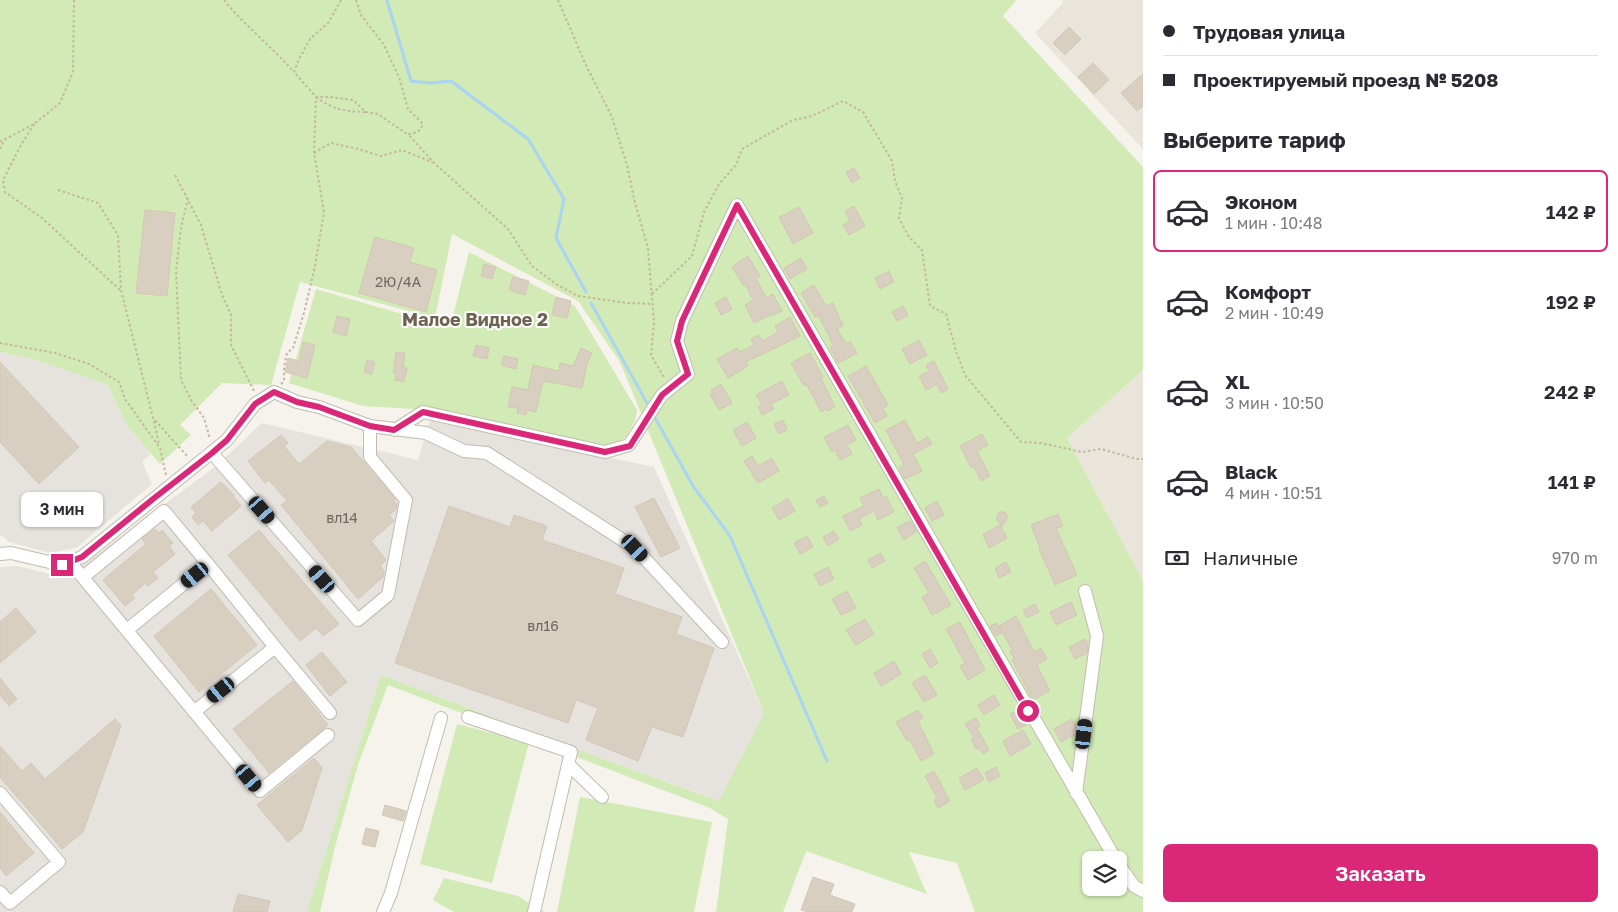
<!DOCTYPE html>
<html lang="ru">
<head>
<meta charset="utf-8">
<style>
	:root { --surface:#fff; --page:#f2f2f3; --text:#2b2b33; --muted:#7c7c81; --line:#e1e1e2; --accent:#db2777 }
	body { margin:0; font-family:"Golos Text",sans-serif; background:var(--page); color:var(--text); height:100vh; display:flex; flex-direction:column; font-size:19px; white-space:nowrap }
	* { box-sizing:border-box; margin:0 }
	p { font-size:16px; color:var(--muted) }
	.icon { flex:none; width:28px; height:28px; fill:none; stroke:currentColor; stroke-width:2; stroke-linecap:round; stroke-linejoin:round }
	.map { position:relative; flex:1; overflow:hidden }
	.panel { display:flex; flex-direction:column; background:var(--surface); width:475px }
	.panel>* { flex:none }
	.guide { display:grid; align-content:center; height:110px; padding:0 20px; background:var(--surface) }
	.tools { position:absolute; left:1082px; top:851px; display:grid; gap:10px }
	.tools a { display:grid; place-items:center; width:45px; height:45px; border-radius:8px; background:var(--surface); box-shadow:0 1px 4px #0004; font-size:25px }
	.end { position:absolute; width:22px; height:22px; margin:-11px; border:6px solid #db2777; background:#fff; box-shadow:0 0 0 2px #fff }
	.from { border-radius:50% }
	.bubble { position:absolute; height:35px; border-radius:8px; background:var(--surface); box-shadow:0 1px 4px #0004; font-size:16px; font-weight:600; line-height:35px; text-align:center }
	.car { position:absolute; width:15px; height:30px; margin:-15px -8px; border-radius:6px; box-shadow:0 0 4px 1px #0007; background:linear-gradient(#222 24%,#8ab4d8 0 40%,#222 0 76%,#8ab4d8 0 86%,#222 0) }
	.guide b { display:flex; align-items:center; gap:18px; height:48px; font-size:19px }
	.guide b+b { border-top:1px solid var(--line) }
	.guide i { width:12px; height:12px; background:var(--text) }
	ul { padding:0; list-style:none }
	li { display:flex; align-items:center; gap:15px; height:82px; margin:0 10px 8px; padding:0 10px; border:2px solid transparent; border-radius:8px }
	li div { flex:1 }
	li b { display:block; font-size:19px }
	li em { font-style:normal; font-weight:600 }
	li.current { border-color:var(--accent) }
	li>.icon { width:45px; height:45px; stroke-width:1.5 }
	h2 { padding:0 20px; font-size:22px; line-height:60px }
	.pay { display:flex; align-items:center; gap:12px; height:55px; padding:0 20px; font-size:19px }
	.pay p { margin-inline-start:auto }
	.button { display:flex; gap:10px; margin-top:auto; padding:10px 20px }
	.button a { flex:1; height:58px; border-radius:8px; background:var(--accent); color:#fff; font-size:20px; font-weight:600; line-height:58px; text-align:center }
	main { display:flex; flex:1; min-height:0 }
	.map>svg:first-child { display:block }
</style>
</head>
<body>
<main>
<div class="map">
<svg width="1143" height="912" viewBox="0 0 1143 912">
	<rect width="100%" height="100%" fill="#f6f3ec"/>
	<path fill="#eae5da" d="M 1062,0 L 1143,0 L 1143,149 L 1035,33 L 1063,3 Z
		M 1143,370 L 1143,581 L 1067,438 Z"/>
	<path fill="#e6e2dd" d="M 0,352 L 37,360 L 108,385 L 127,426 L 151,454 L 142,462 L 152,484 L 76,548 L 50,553 L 9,542 L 2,535 L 0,536 Z
		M 430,420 L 654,467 L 764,713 L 720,801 L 579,750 L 381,675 L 307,912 L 0,912 L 0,567 L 18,566 L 65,578 L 216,466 L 262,423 L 418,460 Z"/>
	<path fill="#d2eab5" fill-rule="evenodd" d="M 0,0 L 1016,0 L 1003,16 L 1143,167 L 1143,370 L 1067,438 L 1143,581 L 1143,912 L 975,912 L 957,863 L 909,852 L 927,894 L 806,851 L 783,912 L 716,912 L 728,819 L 710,808 L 388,685 L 358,765 L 335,847 L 320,912 L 307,912 L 381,675 L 579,750 L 719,801 L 764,713 L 620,362 L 578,301 L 452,234 L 435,318 L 300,282 L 271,385 L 222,383 L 180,425 L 191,435 L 160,464 L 127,426 L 108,385 L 37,360 L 0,352 ZM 1091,860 L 1119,860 L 1119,888 L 1091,888 Z
		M 469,252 L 575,306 L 637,410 L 635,421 L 626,437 L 609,446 L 567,441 L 431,410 L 363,406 L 289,383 L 316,289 L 450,328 Z
		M 457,724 L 529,743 L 492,883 L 420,864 Z
		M 580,797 L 712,822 L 694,912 L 557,912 Z
		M 444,878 L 518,896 L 544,912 L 454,912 L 433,900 Z"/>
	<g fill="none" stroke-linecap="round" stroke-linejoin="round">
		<path stroke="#a9d4f2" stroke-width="3" d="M 387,0 L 411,81 L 430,83 L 451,81 L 528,139 L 564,199 L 556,238 L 586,292
			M 591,303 L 647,403
			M 654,416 L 693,486 L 730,536 L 827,761"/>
	</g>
	<path fill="#d8cfc1" stroke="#d3c7b4" d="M 1069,27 L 1081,39 L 1065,55 L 1053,43 Z
		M 1093,63 L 1109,80 L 1094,94 L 1078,77 Z
		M 1143,74 L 1143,106 L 1137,111 L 1121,93 Z
		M 854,168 L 860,178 L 852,183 L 846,172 Z
		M 854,206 L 865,226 L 849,235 L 843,225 L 850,221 L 845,211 Z
		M 799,207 L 813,233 L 793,244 L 779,217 Z
		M 145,210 L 175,213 L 167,296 L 136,293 Z
		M 375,237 L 414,248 L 410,262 L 437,270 L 426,312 L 359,293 Z
		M 748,256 L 760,276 L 756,278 L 766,298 L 773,294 L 782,311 L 770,316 L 770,315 L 754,323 L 745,305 L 753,300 L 746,285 L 744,286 L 732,267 Z
		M 801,258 L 807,269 L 790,279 L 784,268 Z
		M 484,264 L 496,267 L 492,279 L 481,276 Z
		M 889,271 L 894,282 L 880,289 L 875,278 Z
		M 513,277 L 529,281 L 525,295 L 509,290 Z
		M 814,285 L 826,306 L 833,303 L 843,326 L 837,329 L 846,344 L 850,341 L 857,353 L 838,363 L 830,347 L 833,345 L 819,316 L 815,317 L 801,293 Z
		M 556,297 L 571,301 L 567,318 L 552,315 Z
		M 726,297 L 732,309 L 721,315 L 715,303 Z
		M 903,306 L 908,315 L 897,321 L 892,312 Z
		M 337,316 L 350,319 L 346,336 L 333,332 Z
		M 790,317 L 800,336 L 746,362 L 748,366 L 728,378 L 717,359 L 737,348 L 740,352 L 754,345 L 751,339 L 759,335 L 762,341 L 778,332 L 775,326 Z
		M 919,340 L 927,355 L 910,364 L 902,349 Z
		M 303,342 L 315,345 L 307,378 L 285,372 L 288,358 L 299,361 Z
		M 476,345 L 489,348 L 487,359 L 473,356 Z
		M 581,348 L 592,353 L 587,364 L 582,388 L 543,381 L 536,412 L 527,410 L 526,415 L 517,413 L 518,408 L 508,407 L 512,387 L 528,390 L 533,365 L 559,371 L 560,363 L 573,366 Z
		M 396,352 L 405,353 L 403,367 L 407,368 L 404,382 L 395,380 L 396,374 L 393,373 Z
		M 810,353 L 823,377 L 821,378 L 835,407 L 827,411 L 826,409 L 821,412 L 807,385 L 804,386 L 791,363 Z
		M 504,356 L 518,359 L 516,369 L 501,365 Z
		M 367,360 L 375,362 L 372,374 L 364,372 Z
		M 934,361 L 948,389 L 941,393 L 937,384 L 926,390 L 919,376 L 929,371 L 926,365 Z
		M 0,362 L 79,447 L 39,484 L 0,442 Z
		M 866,366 L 888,405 L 883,408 L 887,416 L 875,423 L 848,376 Z
		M 782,381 L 789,395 L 771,404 L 774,409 L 762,415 L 758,407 L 762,404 L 756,395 Z
		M 721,384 L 732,403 L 719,410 L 710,394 L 713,393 L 711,390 Z
		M 783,420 L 787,430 L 779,434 L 774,424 Z
		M 905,420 L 917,443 L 928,437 L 932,444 L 913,454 L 922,471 L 905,479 L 899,467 L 904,465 L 886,430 Z
		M 747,422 L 756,438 L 742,446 L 733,430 Z
		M 848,425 L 856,440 L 847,445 L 852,454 L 840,460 L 835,450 L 832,452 L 824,437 Z
		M 982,434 L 988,445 L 977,451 L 990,476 L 981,481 L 974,467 L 971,468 L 960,446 Z
		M 281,435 L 288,443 L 284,446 L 299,464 L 327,441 L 351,447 L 395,499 L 393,500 L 397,504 L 396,509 L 389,515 L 394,521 L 371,541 L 386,560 L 380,566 L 384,571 L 383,577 L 358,599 L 281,505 L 287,501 L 269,480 L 265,483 L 248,461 Z
		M 752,456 L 758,466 L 772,458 L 779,471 L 758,483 L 744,461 Z
		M 221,482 L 234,495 L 233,496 L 241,506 L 212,531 L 203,521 L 198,525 L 192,517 L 196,513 L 191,507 Z
		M 879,489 L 883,498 L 886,496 L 894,512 L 878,520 L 874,511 L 859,519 L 862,525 L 850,531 L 843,516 L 864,506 L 860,498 Z
		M 824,496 L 828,503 L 820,507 L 816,500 Z
		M 654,498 L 680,548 L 661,557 L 635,507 Z
		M 788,498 L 795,511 L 779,520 L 772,508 Z
		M 937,501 L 944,515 L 932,521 L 925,508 Z
		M 449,506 L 510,527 L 514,515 L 547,526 L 542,540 L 624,568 L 615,594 L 682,617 L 676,634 L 714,648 L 683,737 L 652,727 L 638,761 L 586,740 L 598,708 L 576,700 L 568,723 L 395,663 Z
		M 999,512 L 1005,512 L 1008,517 L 1002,527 L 996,518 Z
		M 1058,514 L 1063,526 L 1056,528 L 1077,575 L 1055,585 L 1039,549 L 1040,548 L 1031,525 Z
		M 910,521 L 917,531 L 904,540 L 897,527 Z
		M 1000,525 L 1007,538 L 989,548 L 983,534 Z
		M 155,529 L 159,533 L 162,530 L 173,543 L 169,546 L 175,554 L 153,572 L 158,578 L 148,586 L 145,583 L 132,595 L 135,598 L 125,606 L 103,580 L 146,544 L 142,539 Z
		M 259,530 L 339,624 L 323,636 L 316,628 L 300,641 L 228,555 Z
		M 834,531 L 839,539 L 828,546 L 823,537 Z
		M 807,536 L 813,547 L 800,554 L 794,543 Z
		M 881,553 L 885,561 L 872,568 L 868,560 Z
		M 925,561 L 951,605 L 932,615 L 922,597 L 929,593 L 914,568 Z
		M 1006,562 L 1011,572 L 999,578 L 995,568 Z
		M 828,567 L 834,579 L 820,586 L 814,574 Z
		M 211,589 L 257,645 L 199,692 L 154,636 Z
		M 847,591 L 856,608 L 841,615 L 832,599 Z
		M 1071,602 L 1077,615 L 1056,625 L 1050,612 Z
		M 1035,604 L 1039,612 L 1027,618 L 1023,610 Z
		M 16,608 L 36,632 L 0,663 L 0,622 Z
		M 1016,616 L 1034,652 L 1041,648 L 1047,659 L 1037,665 L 1050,691 L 1033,700 L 1012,660 L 1014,658 L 1010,651 L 1012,650 L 999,626 Z
		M 865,619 L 874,634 L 856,645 L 846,630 Z
		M 960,622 L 985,670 L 968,680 L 960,666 L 965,663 L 946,629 Z
		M 996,623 L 1002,633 L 996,636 L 990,626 Z
		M 1085,639 L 1088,644 L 1087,653 L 1075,659 L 1069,647 Z
		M 930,649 L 938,663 L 930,668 L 922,654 Z
		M 322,652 L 347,682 L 330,696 L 306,665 Z
		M 894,661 L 901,674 L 881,686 L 874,673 Z
		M 925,675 L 937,695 L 924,702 L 912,683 Z
		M 0,678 L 17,699 L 9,706 L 0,695 Z
		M 293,681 L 328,725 L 269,773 L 233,729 Z
		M 994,695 L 1000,705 L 984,715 L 978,705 Z
		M 918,710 L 923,718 L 918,721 L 934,754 L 921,761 L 909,739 L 907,741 L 896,722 Z
		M 1020,710 L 1028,724 L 1018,729 L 1010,714 Z
		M 976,718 L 980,726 L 977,728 L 989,750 L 983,754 L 979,748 L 976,749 L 971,739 L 974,738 L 965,724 Z
		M 115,719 L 121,726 L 83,832 L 62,849 L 0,777 L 0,746 L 22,771 L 31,763 L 45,779 Z
		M 1072,719 L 1077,728 L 1076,734 L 1061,742 L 1054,729 Z
		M 1023,730 L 1031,744 L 1010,756 L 1003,741 Z
		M 314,758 L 322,768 L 302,830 L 288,842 L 257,805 Z
		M 996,767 L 1000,776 L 989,782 L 985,773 Z
		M 977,768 L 984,780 L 965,790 L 959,778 Z
		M 934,771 L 950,801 L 938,808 L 934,800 L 937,798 L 925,776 Z
		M 385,805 L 406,811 L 403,821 L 382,815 Z
		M 0,812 L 34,853 L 6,876 L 0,868 Z
		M 366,828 L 379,831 L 375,847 L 362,844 Z
		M 813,877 L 834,884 L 830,895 L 855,904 L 852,912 L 808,912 L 801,910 Z
		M 238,894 L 270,901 L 267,912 L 233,912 Z"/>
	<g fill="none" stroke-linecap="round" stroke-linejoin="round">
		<defs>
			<path id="minor" d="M 395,430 L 423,412 L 605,452 L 629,445 L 662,395 L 688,374 L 677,341 L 682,321 L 737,205 L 1116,860
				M 212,453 L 358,620 L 388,595 L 406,500 L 370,457 L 370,426
				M 0,554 L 11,553 L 62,565 L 82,557 L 227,440 L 255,404 L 274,392 L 297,402 L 319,407 L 370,426 L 426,433 L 464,451 L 487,453 L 635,548 L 722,642
				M 70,562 L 260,791 L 328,735
				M 83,577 L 164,511 L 208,564 L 127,630
				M 275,647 L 330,713
				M 194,712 L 275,647 L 208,564
				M 468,717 L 571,752 L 534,912
				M 568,764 L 602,797
				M 0,793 L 59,862 L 10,903 L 0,892
				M 1076,793 L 1097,636 L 1085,591
				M 1119,865 L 1134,886 L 1143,891
				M 383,912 L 391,893 L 441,718"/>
		</defs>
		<use href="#minor" stroke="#c2bbae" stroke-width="14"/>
		<path stroke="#c4b79f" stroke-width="2" stroke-dasharray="2.5 2.5" stroke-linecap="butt" d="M 224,0 C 245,26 272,47 294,72
			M 341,0 L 329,22 L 310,39 L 298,61 L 294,72 L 316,97 L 330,97 L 353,100 L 366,112 L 378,114 L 407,134
			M 356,0 L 361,15 L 384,45 L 399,77 L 408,109 L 423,124 C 420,132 416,133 408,134 L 434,163 L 508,229 L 532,266 L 556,284 L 578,296 L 627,303 L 652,304
			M 558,0 L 585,63 L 612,117 L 627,165 L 635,203 L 648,248 L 654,323 L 651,355 L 665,379
			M 316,97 C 334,110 343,111 365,112
			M 34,124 L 20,147 L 3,180 L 5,192 L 42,218 L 120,290
			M 0,142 L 34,124 L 60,103 L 73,72 L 74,0
			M 0,149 L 5,140
			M 314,153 L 331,143 L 358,149 L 381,156 L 402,150 L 432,162
			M 175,175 L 201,225 L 222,295 L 231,315 L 231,345 L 254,391
			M 58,190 L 98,203 L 118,235 L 121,290 L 153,418 L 188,457
			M 188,198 L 181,228 L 176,271 L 181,380 L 191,400 L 204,418 L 210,439
			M 652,294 L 692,256 L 704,212 L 719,184 L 736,165 L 742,149 L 793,120 L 812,116 L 843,101 L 863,112 L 892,161 L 895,181 L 902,198 L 899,218 L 909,237 L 922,250 L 930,306 L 946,314 L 956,351 L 965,375 L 1021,442 L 1041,443 L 1082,452 L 1101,449 L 1137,459 L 1143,459
			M 0,343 L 55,353 L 89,364 L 119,382 L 125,399 L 160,448 L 166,475
			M 281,384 L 284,381 L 284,367 L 287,353 L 293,348 L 304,313 L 315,266 L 324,212 L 314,153 L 316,97
			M 154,421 L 159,445"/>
		<use href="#minor" stroke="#fff" stroke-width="12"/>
	</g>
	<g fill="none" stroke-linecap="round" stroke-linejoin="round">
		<path stroke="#db2777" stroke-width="6" d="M 62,565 L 82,557 L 153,499 L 212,453 L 227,440 L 255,404 L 274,392 L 297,402 L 319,407 L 370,426 L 394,430 L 423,412 L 605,452 L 630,446 L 662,395 L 688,374 L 677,341 L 682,321 L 737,205 L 1028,711"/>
	</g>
	<g text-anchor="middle" stroke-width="4" stroke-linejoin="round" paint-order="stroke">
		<g font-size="14" fill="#6e675b">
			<text x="398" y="287">2Ю/4А</text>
			<text x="342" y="523">вл14</text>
			<text x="543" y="631">вл16</text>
		</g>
		<g font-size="18" font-weight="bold" fill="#6e6250" stroke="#fff">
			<text x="475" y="326">Малое Видное 2</text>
		</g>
	</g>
</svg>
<div class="tools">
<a><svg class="icon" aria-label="layers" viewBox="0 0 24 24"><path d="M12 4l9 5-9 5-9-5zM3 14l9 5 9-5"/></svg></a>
</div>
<i class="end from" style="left:1028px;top:711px"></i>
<i class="end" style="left:62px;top:565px"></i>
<div class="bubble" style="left:21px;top:492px;width:82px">3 мин</div>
<i class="car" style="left:262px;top:510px;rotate:139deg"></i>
<i class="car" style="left:635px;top:548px;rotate:137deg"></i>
<i class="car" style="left:195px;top:575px;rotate:231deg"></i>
<i class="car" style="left:322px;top:579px;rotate:319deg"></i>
<i class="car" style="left:221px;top:690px;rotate:231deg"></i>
<i class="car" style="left:1084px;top:734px;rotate:7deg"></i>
<i class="car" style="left:249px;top:778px;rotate:140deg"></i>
</div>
<section class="panel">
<div class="guide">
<b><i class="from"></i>Трудовая улица</b>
<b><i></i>Проектируемый проезд № 5208</b>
</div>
<h2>Выберите тариф</h2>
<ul>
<li class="current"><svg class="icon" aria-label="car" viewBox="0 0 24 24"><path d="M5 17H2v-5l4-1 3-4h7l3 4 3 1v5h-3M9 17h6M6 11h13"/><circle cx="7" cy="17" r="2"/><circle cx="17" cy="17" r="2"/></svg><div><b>Эконом</b><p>1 мин · 10:48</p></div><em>142 ₽</em></li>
<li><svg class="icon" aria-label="car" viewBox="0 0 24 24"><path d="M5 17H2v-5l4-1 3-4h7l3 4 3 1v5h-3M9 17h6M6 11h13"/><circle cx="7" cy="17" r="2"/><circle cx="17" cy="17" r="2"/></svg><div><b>Комфорт</b><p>2 мин · 10:49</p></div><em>192 ₽</em></li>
<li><svg class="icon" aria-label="car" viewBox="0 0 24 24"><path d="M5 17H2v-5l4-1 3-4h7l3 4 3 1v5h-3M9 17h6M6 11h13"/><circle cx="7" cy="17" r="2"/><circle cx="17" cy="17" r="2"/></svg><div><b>XL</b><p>3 мин · 10:50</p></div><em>242 ₽</em></li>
<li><svg class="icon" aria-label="car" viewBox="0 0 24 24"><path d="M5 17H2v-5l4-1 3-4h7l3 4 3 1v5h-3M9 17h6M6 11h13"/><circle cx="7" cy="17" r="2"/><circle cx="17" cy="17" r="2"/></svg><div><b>Black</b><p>4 мин · 10:51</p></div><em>141 ₽</em></li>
</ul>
<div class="pay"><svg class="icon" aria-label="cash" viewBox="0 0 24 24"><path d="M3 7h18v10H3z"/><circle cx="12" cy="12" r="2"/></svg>Наличные<p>970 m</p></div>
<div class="button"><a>Заказать</a></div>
</section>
</main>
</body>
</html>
